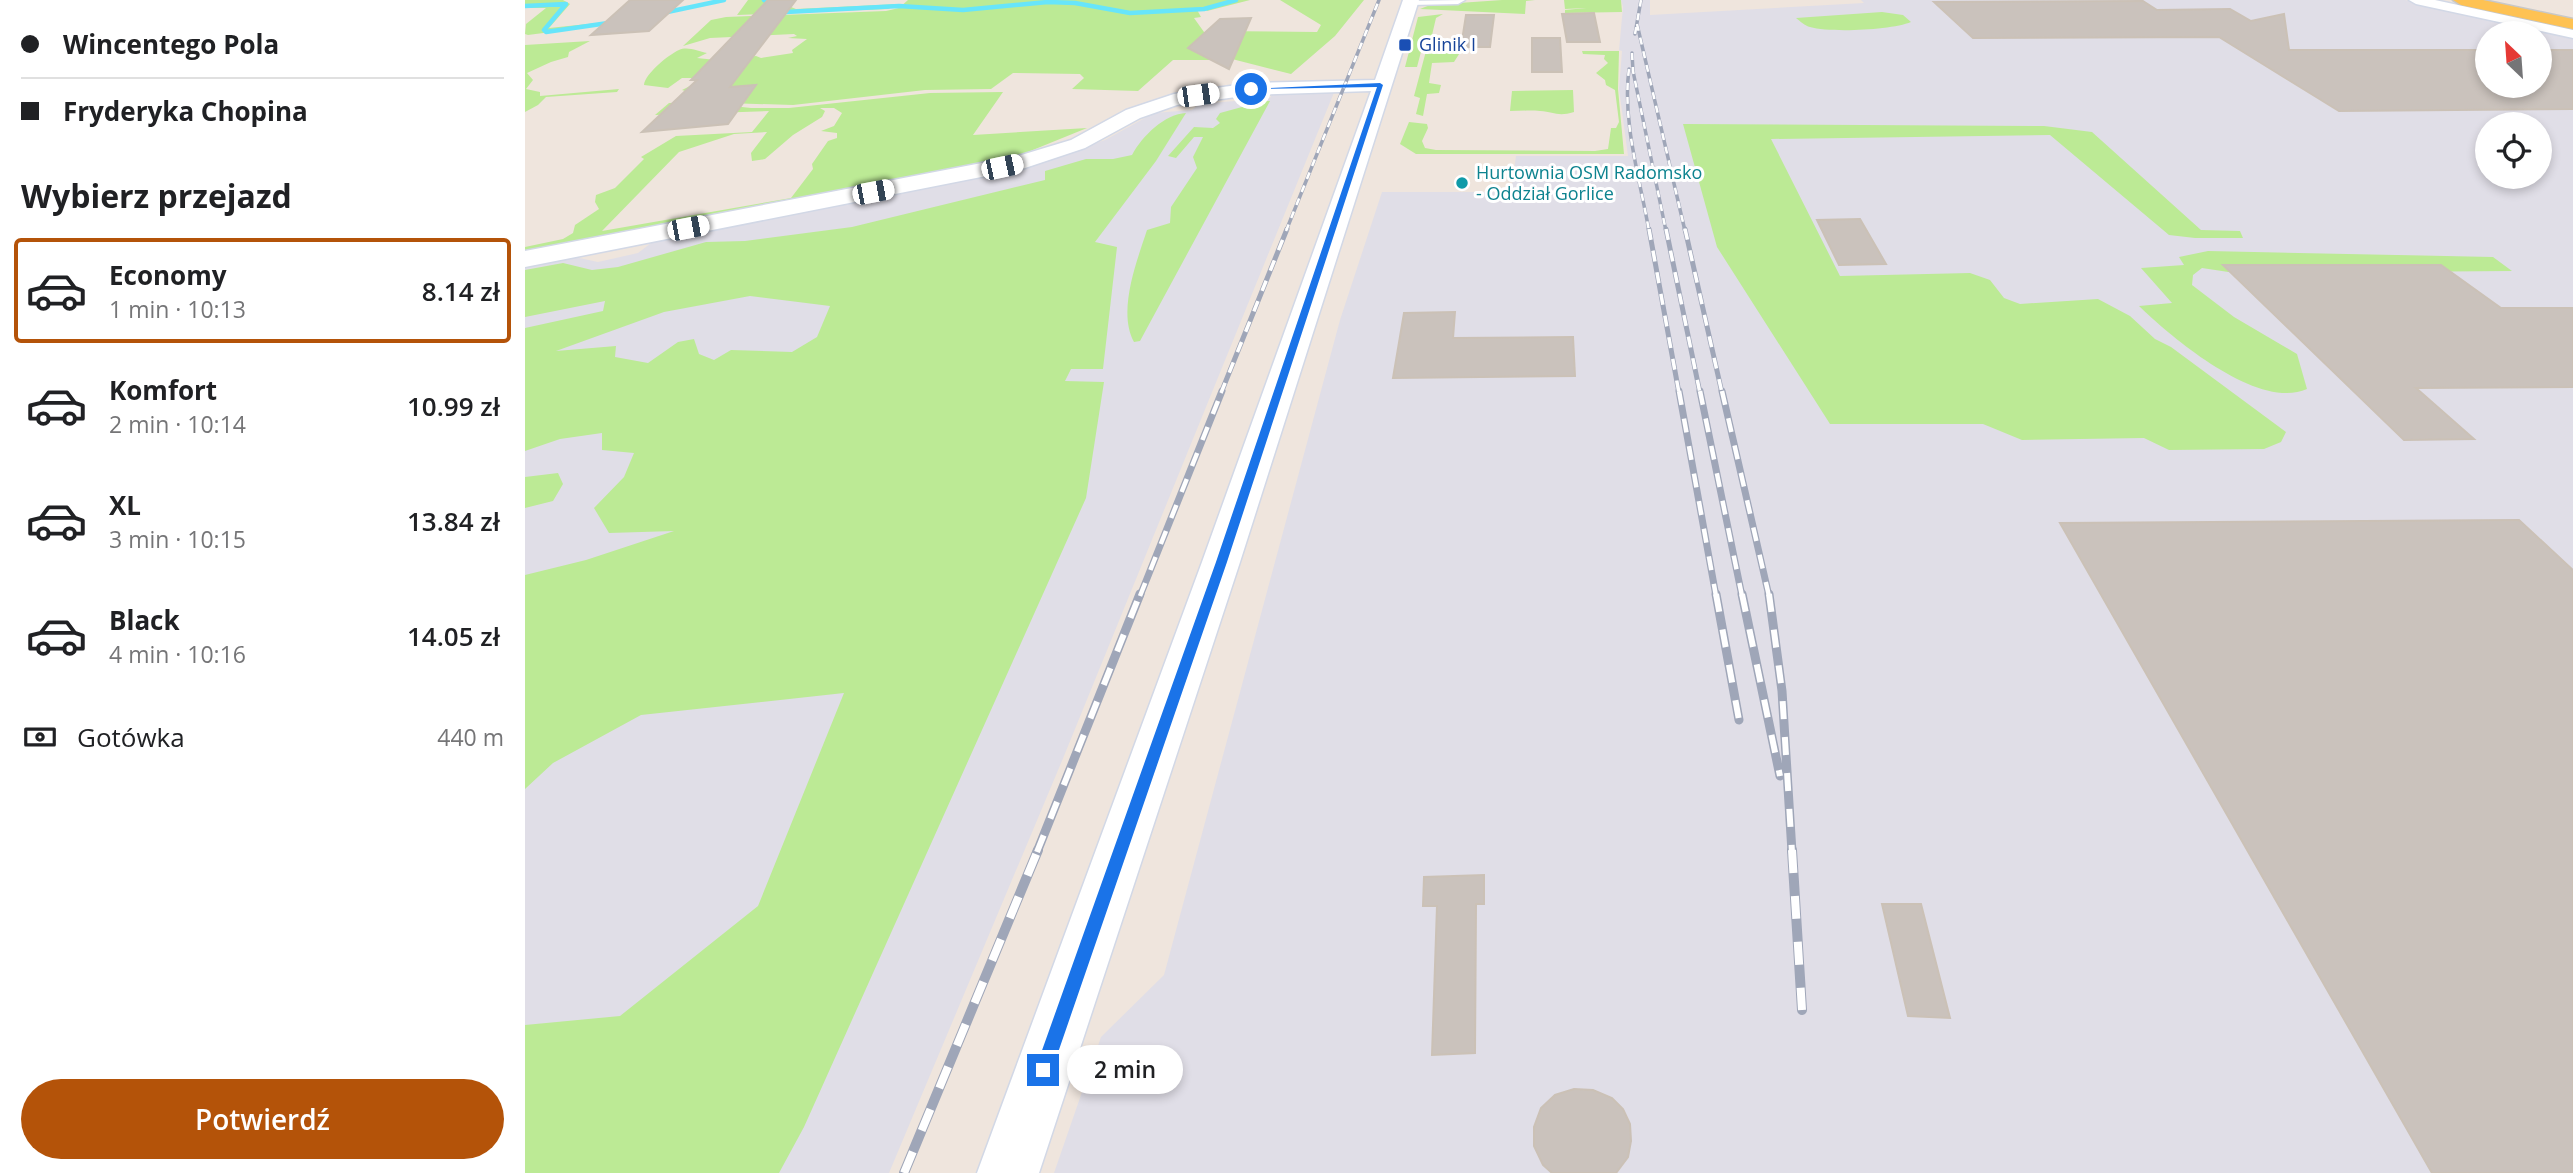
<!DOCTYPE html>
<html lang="pl">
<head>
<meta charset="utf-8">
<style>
	:root { --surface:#fff; --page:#f6f6f6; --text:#202124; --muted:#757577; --line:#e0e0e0; --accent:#b45309 }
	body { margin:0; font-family:"Open Sans",sans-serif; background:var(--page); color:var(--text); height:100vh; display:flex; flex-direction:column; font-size:26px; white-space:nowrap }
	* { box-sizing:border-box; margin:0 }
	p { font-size:23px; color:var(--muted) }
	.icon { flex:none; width:38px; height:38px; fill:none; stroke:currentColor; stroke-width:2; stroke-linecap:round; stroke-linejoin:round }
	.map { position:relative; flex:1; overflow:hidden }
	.panel { display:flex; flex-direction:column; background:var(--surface); width:525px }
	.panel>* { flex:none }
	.top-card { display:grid; align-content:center; height:154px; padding:0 21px; background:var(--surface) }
	.needle { width:46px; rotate:335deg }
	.fabs { position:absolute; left:1950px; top:21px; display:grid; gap:14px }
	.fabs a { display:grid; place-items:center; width:77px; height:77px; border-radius:50%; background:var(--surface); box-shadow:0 4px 10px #0003; font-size:35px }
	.end { position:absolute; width:32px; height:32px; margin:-16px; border:9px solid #1a73e8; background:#fff; box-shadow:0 0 0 4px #fff }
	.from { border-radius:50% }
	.bubble { position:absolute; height:49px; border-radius:24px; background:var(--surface); box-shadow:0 4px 10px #0003; font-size:23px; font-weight:600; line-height:49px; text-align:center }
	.car { position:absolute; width:21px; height:42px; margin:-21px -10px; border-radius:9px; box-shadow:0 0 5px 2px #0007; background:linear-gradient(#fff 24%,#345 0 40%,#fff 0 76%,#345 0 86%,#fff 0) }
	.top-card b { display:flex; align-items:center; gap:24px; height:66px; font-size:26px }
	.top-card b+b { border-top:2px solid var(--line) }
	.top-card i { width:18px; height:18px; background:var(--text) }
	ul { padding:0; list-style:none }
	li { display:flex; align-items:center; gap:21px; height:105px; margin:0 14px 10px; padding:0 7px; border:4px solid transparent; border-radius:7px }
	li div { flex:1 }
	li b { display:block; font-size:26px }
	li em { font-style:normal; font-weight:600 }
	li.on { border-color:var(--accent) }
	li>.icon { width:63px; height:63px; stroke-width:1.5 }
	h2 { padding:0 21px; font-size:32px; line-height:84px }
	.pay { display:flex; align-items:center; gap:18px; height:77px; padding:0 21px; font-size:26px }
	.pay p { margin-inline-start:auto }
	.cta { display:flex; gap:14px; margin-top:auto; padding:14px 21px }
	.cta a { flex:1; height:80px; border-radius:42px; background:var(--accent); color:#fff; font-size:28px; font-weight:600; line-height:80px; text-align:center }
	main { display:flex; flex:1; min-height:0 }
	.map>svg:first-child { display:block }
</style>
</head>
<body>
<main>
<section class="panel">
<div class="top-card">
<b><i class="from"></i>Wincentego Pola</b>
<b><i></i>Fryderyka Chopina</b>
</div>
<h2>Wybierz przejazd</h2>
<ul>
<li class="on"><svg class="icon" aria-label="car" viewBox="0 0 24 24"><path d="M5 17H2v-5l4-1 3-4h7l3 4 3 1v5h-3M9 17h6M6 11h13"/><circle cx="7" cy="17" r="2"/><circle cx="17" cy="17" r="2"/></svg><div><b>Economy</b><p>1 min · 10:13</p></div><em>8.14 zł</em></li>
<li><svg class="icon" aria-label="car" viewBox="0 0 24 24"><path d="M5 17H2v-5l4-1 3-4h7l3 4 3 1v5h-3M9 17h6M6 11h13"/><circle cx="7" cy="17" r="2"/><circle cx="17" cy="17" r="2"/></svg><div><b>Komfort</b><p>2 min · 10:14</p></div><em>10.99 zł</em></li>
<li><svg class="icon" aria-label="car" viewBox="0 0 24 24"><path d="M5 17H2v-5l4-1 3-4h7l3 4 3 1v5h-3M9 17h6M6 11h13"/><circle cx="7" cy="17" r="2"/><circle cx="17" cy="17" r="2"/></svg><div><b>XL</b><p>3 min · 10:15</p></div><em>13.84 zł</em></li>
<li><svg class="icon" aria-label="car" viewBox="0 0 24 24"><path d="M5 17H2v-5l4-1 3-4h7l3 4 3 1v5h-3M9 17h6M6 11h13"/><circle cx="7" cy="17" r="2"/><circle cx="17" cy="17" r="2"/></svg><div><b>Black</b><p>4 min · 10:16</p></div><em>14.05 zł</em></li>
</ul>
<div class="pay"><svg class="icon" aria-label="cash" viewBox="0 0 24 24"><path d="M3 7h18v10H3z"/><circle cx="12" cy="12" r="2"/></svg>Gotówka<p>440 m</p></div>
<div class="cta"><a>Potwierdź</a></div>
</section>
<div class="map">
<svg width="2048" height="1173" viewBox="0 0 2048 1173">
	<rect width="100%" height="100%" fill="#efe5dd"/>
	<path fill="#e0dee7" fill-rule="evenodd" d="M 1096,0 L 1125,0 L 1125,15 L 1339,3 L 1336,0 L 1880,0 L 2048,37 L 2048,1173 L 529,1173 L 576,1037 L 639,975 L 815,320 L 857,192 L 986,192 L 991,156 L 1103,156 L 1094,89 L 1097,51 L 1094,50 L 1098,7 ZM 1962,33 L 2014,33 L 2014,86 L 1962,86 ZM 1962,124 L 2014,124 L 2014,177 L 1962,177 Z
		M 810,90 L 539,756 L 364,1173 L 0,1173 L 0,265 L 45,256 L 73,262 L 113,253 L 134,237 L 530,157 L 580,140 L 629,113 L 667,110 L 674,104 L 745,98 L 748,93 Z"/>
	<path fill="#bcea95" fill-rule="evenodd" d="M 0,0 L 38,0 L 45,4 L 24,28 L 82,22 L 95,23 L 3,35 L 0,34 L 1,24 L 21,8 L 0,8 Z
		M 223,0 L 248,0 L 271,9 L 374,4 L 363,9 L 212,15 Z
		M 383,0 L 725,0 L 682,11 L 677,7 L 671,8 L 676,17 L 669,18 L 679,32 L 682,32 L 696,60 L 648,60 L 613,91 L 547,89 L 559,78 L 555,74 L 488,73 L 466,89 L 400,90 L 268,105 L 201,103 L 157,90 L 181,78 L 157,78 L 143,88 L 119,85 C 120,74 143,55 154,50 C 162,46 173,51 182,53 L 172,58 L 191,60 L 231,56 L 236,58 L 268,53 L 267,50 L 282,39 L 263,38 L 272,36 L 269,34 L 185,38 L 158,46 L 186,20 L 201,17 L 361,11 L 374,8 Z
		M 755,0 L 839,0 L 810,36 L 766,74 L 707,59 L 688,31 L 792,32 L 796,25 Z
		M 977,0 L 1010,0 L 1001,1 L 1000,14 L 895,9 L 905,5 Z
		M 1039,0 L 1096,0 L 1097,12 L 1040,13 L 1040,10 L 1061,8 L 1040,9 Z
		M 1357,12 L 1378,15 L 1386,22 C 1367,30 1306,33 1285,27 C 1280,26 1275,21 1271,18 Z
		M 918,14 L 911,18 L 904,48 L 897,48 L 892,67 L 880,67 L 893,17 Z
		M 65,41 L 44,52 L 43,57 L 26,62 L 2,73 L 8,80 L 1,89 L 15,92 L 15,96 L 94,89 L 92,92 L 21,97 L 13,105 L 0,112 L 0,45 Z
		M 901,51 L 936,51 L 929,62 L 907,63 L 904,83 L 916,85 L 914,93 L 902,94 L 898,116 L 891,114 L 895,98 L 889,96 Z
		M 1057,51 L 1094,51 L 1093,89 L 1099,154 L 891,154 L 875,144 L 884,122 L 902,124 L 903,128 L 897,141 L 900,148 L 911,150 L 1070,151 L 1083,149 L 1086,128 L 1091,128 L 1094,122 L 1090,90 L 1081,85 L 1080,80 L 1071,73 L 1083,63 L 1079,59 L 1080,55 L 1058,54 Z
		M 1048,90 L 1049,112 C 1033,117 1029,112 1015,111 C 1005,110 995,111 985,111 L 987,91 Z
		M 478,92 L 448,135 L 562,128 L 498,154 L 0,256 L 0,247 L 38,239 L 48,233 L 50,225 L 74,209 L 70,202 L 71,195 L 90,188 L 119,159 L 116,157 L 151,136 L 227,132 L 244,111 L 130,115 L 144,103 L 172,102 L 226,108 L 264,108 L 405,93 ZM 295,108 L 309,108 L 317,113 L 309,126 L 296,131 L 312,133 L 312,138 L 303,141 L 287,164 L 288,169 L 266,198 L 77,231 L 154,152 L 209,134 L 242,132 L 226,153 L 227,161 L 240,159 L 268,135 L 297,117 L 300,111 Z
		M 739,101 L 745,101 L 615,341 L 609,342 C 592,311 612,261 622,230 L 645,223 L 646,207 L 672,168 L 668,157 L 678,137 L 669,137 L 651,158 L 643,156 L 669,127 L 688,128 L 695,123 L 691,119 L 695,113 Z
		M 661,113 L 631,161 L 570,242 L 592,247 L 578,369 L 546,369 L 540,381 L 579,382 L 561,498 L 279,1127 L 254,1173 L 0,1173 L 0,1025 L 95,1016 L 233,906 L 319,693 L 116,715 L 28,763 L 0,789 L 0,575 L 61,560 L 149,531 L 84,533 L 69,508 L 99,477 L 109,453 L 77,450 L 77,433 L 35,439 L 0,451 L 0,328 L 78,311 L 80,301 L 0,317 L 0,270 L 38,263 L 67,270 L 93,267 L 181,242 L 220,241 L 327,227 L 520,180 L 520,171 L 561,159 L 588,159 L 607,155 C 617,136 640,114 661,113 ZM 225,296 L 305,306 L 292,337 L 267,352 L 206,350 L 189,360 L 174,354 L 169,339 L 153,342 L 123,363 L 90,357 L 91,346 L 31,351 L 139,312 Z
		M 1158,124 L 1519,126 L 1567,132 L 1676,230 L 1715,231 L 1718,238 L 1670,238 L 1644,235 L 1525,135 L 1246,139 L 1315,276 L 1445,273 L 1465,280 L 1479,298 L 1495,304 L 1573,299 L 1605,316 L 1630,339 L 1646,347 L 1761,432 L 1756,442 L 1739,449 L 1644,450 L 1619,438 L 1497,440 L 1458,424 L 1305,424 L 1192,247 Z
		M 1683,251 L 1968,257 L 1987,271 L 1710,273 L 1677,268 L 1668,275 L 1667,285 L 1709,317 L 1772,354 L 1782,389 C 1734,411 1648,339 1614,306 L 1647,303 L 1616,268 L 1659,265 L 1654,257 Z
		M 33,473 L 38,484 L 28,501 L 0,508 L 0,477 Z"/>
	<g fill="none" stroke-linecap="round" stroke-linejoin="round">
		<path stroke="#67e5fa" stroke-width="4.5" d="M 239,0 L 261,12 L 374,6 L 438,10 L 523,2 L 550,3 L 605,13 L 679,9 L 711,0
			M 0,6 L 41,4 L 19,30 L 21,32 L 90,22
			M 133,14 L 199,0"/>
	</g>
	<path fill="#cac2bc" stroke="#cbc1b6" stroke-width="2" d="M 105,0 L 158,0 L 124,31 L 66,35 Z
		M 243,0 L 271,0 L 205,87 L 231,85 L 203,124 L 117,132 L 172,80 L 166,80 Z
		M 1618,1 L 1632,10 L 1705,9 L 1726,21 L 1759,14 L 1764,50 L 1962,50 L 1962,86 L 2014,86 L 2014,50 L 2048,50 L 2048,109 L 1814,111 L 1694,37 L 1448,38 L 1409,2 Z
		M 1069,13 L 1075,42 L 1042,42 L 1037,14 Z
		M 941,15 L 969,15 L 965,47 L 936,47 Z
		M 726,18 L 704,69 L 663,48 L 695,19 Z
		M 1007,38 L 1035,38 L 1037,72 L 1007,72 Z
		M 1335,219 L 1361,264 L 1314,265 L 1292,220 Z
		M 1698,265 L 1916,265 L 1976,308 L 2048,308 L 2048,387 L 1891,388 L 1949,439 L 1879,440 Z
		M 930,312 L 928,338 L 1048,337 L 1050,376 L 868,378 L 879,313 Z
		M 1994,520 L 2048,570 L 2048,1173 L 1907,1173 L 1535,523 Z
		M 959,875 L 959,904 L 951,904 L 950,1053 L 907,1055 L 912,906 L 898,906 L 899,877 Z
		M 1357,904 L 1396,904 L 1425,1018 L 1383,1016 Z
		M 1049,1089 L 1068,1090 L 1087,1098 L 1098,1109 L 1105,1124 L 1106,1141 L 1103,1157 L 1091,1173 L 1027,1173 L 1018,1165 L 1009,1146 L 1009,1127 L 1016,1108 L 1030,1095 Z"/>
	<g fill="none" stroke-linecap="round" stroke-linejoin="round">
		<defs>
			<path id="minor" d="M 940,0 L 933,4 L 885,5 L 878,1 Z
				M 1884,0 L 1910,0 L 2048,30 L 2048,38 L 1891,4 Z"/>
			<path id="tertiary" d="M 878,0 L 894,0 L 715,562 L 514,1173 L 452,1173 L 677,562 L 846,91 L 726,95 L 652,105 L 615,118 L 560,148 L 497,169 L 0,267 L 0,251 L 493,156 L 546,140 L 601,110 L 649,94 L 726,83 L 850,80 Z"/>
			<path id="primary" d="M 1928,0 L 1958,0 L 2048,19 L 2048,29 L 1936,5 Z"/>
		</defs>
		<use href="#minor" stroke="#d2d8e6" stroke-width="3"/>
		<use href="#tertiary" stroke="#d2d8e6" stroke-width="3"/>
		<use href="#primary" stroke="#c8c8c8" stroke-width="3"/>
		<use href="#minor" fill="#fff" fill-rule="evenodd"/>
		<use href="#tertiary" fill="#fff" fill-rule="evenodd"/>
		<use href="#primary" fill="#fec253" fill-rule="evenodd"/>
		<defs>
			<path id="rail-far4" d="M 1112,24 L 1160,231
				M 1110,34 L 1116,0
				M 1107,53 L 1108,71 L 1141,231
				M 1104,69 C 1097,122 1115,179 1124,231
				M 761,231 L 854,0"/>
			<path id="rail-far3" d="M 1124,229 L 1154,393
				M 1141,229 L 1175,393
				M 1160,229 L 1197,393
				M 696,393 L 762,229"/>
			<path id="rail-far2" d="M 1154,391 L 1191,596
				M 1175,391 L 1217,596
				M 1197,391 L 1244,596
				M 615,596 L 697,391"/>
			<path id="rail-far1" d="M 1191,594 L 1214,720
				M 1217,594 L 1255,776
				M 1244,594 L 1257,691 L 1267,852
				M 512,852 L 615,594"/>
			<path id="rail" d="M 1267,850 L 1277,1010
				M 379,1173 L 513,850"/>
		</defs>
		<use href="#rail-far4" stroke="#9fa6b8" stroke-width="3.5"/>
		<use href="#rail-far3" stroke="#9fa6b8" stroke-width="5"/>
		<use href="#rail-far2" stroke="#9fa6b8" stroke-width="7"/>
		<use href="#rail-far1" stroke="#9fa6b8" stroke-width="9"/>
		<use href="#rail" stroke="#9fa6b8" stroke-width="10"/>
		<use href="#rail-far4" stroke="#fff" stroke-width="2.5" stroke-dasharray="7" stroke-linecap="butt"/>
		<use href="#rail-far3" stroke="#fff" stroke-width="3.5" stroke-dasharray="11" stroke-linecap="butt"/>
		<use href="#rail-far2" stroke="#fff" stroke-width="4.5" stroke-dasharray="14" stroke-linecap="butt"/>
		<use href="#rail-far1" stroke="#fff" stroke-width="6" stroke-dasharray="18" stroke-linecap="butt"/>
		<use href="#rail" stroke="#fff" stroke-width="8" stroke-dasharray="23" stroke-linecap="butt"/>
	</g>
	<path fill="#1a73e8" d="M 855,83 L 858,85 L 702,562 L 527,1070 L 524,1076 L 518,1078 L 512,1076 L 510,1070 L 691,562 L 852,87 L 724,89 Z"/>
	<rect fill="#1a4fb4" stroke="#fff" stroke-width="2.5" x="873" y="38" width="14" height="14" rx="3.5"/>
	<circle fill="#0f9aa8" stroke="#fff" stroke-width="2.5" cx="937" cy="183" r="7"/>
	<g text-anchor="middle" stroke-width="6" stroke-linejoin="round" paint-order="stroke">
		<g font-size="18" fill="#164399" stroke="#fff" text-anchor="start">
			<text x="894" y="51">Glinik I</text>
		</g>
		<g font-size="18" fill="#0d838f" stroke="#fff" text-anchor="start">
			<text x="951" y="179">Hurtownia OSM Radomsko<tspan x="951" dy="21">- Oddział Gorlice</tspan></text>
		</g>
	</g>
</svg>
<div class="fabs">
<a><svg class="needle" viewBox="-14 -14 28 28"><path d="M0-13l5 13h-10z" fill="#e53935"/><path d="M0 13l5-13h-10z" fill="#757577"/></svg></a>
<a><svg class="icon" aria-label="locate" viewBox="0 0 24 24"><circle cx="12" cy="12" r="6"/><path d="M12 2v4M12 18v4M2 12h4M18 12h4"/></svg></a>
</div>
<i class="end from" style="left:726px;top:89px"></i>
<i class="end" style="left:518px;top:1070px"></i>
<div class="bubble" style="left:542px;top:1045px;width:116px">2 min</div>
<i class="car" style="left:673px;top:95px;rotate:82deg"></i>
<i class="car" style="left:477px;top:167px;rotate:78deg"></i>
<i class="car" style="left:348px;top:192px;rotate:79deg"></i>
<i class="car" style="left:163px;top:228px;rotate:79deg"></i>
</div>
</main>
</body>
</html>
